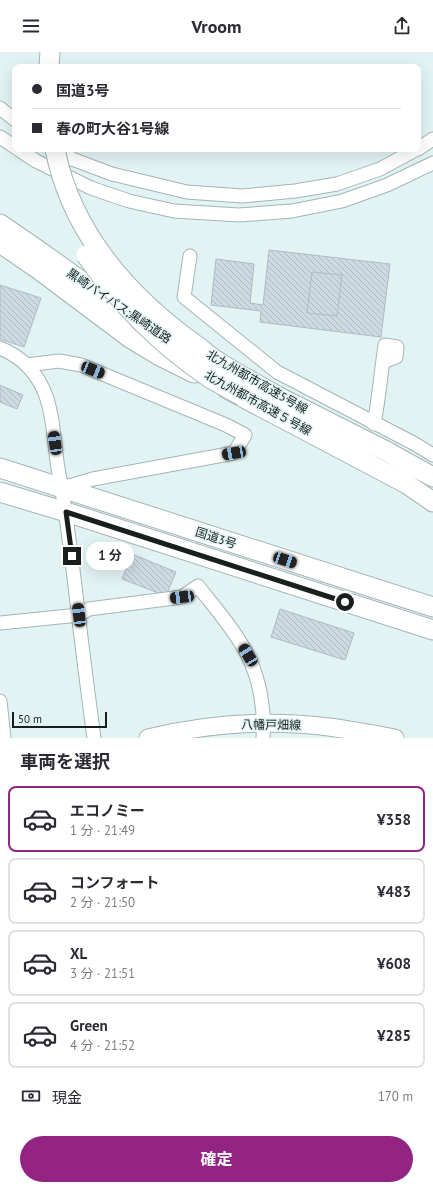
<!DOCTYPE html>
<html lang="ja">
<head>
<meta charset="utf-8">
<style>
	:root { --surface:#fff; --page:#f2f2f3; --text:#2b2b33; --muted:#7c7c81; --line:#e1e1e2; --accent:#932484 }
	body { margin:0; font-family:"PT Sans","Noto Sans JP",sans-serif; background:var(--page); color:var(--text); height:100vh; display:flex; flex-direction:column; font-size:15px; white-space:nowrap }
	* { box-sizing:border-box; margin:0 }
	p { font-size:13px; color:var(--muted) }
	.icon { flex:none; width:22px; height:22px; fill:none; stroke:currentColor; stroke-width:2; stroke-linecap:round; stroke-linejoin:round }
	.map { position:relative; height:686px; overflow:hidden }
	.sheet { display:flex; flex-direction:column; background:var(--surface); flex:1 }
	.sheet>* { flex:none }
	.hud { position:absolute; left:12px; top:12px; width:409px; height:88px; border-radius:8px; box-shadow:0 4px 16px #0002; display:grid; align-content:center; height:88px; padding:0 20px; background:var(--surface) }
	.scale { position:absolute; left:12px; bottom:10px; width:95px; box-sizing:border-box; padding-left:4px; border:2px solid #191f1f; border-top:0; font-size:11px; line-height:14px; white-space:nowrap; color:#191f1f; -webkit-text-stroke:3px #e2f3f4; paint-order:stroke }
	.end { position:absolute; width:18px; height:18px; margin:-9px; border:5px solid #191f1f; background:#fff; box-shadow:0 0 0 2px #fff }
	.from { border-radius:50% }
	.bubble { position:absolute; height:28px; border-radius:14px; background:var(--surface); box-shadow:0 4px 16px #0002; font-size:13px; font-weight:700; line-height:28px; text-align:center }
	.car { position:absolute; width:12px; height:24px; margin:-12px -6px; border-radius:5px; box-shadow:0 0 3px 1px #0007; background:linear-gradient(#222 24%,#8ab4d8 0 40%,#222 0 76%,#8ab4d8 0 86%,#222 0) }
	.hud b { display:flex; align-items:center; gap:14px; height:38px; font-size:15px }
	.hud b+b { border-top:1px solid var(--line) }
	.hud i { width:10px; height:10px; background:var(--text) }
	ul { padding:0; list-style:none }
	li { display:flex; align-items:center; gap:12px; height:66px; margin:0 8px 6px; padding:0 12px; border:2px solid var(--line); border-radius:8px }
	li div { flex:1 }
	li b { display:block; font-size:15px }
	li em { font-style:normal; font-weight:700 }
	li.on { border-color:var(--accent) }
	li>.icon { width:36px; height:36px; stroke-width:1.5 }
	h2 { padding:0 20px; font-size:18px; line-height:48px }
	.pay { display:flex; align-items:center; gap:10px; height:44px; padding:0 20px; font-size:15px }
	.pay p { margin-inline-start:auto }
	.cta { display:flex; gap:8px; margin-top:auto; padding:8px 20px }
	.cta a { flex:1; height:46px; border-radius:24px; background:var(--accent); color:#fff; font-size:16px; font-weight:700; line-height:46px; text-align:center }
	header { display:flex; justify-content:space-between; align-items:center; height:52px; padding:0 20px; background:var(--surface); font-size:18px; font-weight:700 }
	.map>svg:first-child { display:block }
</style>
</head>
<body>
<header><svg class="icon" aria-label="menu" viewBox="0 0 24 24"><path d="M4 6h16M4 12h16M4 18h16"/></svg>Vroom<svg class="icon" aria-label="share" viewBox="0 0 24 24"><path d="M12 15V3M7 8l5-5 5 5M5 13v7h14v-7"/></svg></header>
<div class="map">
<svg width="433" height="686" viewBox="0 0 433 686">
	<defs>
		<pattern id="building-back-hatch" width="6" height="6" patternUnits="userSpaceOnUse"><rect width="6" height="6" fill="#ccdae1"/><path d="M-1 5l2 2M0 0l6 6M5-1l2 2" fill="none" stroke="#afbbc1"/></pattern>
	</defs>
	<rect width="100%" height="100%" fill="#e2f3f4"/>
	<path fill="url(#building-back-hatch)" stroke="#aebbc2" d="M 269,198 L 390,212 L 381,285 L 260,270 L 261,259 L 211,253 L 216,207 L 254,212 L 250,251 L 263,253 Z
		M 312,220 L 342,223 L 337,264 L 307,261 Z
		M 0,233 L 41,246 L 24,295 L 0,287 Z
		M 0,333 L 23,343 L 17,357 L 0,350 Z
		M 132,502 L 176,520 L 166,544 L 122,527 Z
		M 280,557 L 354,581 L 345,608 L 271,585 Z"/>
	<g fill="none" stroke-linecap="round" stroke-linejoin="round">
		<defs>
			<path id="minor" d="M 0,56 L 15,68
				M 0,85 L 15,95
				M 18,97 L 36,109 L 91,136 L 129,149 L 174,159 L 239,163 L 292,159 L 342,149 L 387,133 L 433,111
				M 58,97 L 72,107 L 112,122 L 187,140 L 242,144 L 295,139 L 337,132 L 380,117 L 417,97
				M 418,97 L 433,87
				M 190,204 L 184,245 L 277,320 L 415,392 L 433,403
				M 0,296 C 22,305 38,322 46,344 C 55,369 54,397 59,422 C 67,465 72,508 77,551 C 82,596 88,641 94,686
				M 27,313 L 59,309 L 81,313 L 226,373 L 245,383 L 234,401 L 93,427 L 62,436
				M 374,372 C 379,346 381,320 385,293 L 397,295 L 396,305 L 383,310
				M 0,571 L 79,563 L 89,557 L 182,545 L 198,534 C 215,556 234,577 247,602 C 260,627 265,658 263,686
				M 0,649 L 4,686"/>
			<path id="major" d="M 148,686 C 207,672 268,667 329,675 C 351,678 373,682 395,686"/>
			<path id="highway" d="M 49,15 L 50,0
				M 0,172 L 38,198 L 133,266
				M 0,191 L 38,217 L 130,286 L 158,303 L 194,321
				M 227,337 L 407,432 L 433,450
				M 271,341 L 386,399 L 433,425
				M 0,416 L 433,555
				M 0,440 L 66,460 L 433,578"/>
		</defs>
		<use href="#minor" stroke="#a4b4b5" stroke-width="15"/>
		<use href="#major" stroke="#a4b4b5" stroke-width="19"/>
		<use href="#highway" stroke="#a4b4b5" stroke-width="21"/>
		<use href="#minor" stroke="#fff" stroke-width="13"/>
		<use href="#major" stroke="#fff" stroke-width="17"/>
		<use href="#highway" stroke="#fff" stroke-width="19"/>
		<defs>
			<path id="highway-bridge" d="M 55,97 C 71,179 127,243 193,291 C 202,297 210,305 220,311 C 241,324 264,336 286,349
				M 86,203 C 119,251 161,293 210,326 C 220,332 231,338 242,344"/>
		</defs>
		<use href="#highway-bridge" stroke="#a4b4b5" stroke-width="21" stroke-linecap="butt"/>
		<use href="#highway-bridge" stroke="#fff" stroke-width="19"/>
	</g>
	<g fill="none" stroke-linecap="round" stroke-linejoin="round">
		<path stroke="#191f1f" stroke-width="5" d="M 72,504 L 66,460 L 345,550"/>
	</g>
	<g text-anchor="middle" stroke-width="3" stroke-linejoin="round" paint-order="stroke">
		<g font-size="12" fill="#191f1f" stroke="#e2f3f4">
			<text transform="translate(119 254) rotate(34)" y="4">黒崎バイパス;黒崎道路</text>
			<text transform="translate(257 330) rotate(30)" y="4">北九州都市高速5号線</text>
			<text transform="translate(258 351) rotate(29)" y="4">北九州都市高速５号線</text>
			<text transform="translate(216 486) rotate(18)" y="4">国道3号</text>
			<text transform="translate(271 673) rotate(1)" y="4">八幡戸畑線</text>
		</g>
	</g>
</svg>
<div class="scale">50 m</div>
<i class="end from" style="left:345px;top:550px"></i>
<i class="end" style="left:72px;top:504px"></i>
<div class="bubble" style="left:86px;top:490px;width:48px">1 分</div>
<i class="car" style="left:93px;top:318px;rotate:112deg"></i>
<i class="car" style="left:55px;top:391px;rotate:352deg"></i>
<i class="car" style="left:234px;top:401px;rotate:260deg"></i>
<i class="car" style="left:285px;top:508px;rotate:108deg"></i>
<i class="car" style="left:182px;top:545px;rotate:263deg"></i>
<i class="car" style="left:79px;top:563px;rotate:353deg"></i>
<i class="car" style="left:248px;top:603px;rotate:329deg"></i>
<div class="hud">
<b><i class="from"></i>国道3号</b>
<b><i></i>春の町大谷1号線</b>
</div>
</div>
<section class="sheet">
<h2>車両を選択</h2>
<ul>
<li class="on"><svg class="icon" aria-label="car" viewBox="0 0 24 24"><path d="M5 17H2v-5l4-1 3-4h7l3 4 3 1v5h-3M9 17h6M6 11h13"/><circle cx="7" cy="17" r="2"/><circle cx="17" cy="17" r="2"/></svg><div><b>エコノミー</b><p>1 分 · 21:49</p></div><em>¥358</em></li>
<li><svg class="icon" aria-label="car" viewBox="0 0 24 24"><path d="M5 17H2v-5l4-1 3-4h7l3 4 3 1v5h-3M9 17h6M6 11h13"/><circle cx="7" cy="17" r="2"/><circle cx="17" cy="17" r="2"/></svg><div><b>コンフォート</b><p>2 分 · 21:50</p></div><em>¥483</em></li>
<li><svg class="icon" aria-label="car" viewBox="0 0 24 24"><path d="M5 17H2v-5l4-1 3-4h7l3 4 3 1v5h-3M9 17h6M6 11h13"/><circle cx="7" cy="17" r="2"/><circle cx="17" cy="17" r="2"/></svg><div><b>XL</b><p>3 分 · 21:51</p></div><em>¥608</em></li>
<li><svg class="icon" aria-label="car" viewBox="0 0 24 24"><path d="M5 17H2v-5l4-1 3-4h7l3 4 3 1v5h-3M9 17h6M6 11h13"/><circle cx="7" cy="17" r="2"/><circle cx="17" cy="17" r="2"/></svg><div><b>Green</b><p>4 分 · 21:52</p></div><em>¥285</em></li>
</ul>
<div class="pay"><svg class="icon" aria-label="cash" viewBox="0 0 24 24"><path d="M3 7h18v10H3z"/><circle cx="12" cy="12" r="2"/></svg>現金<p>170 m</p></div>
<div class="cta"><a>確定</a></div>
</section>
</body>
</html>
